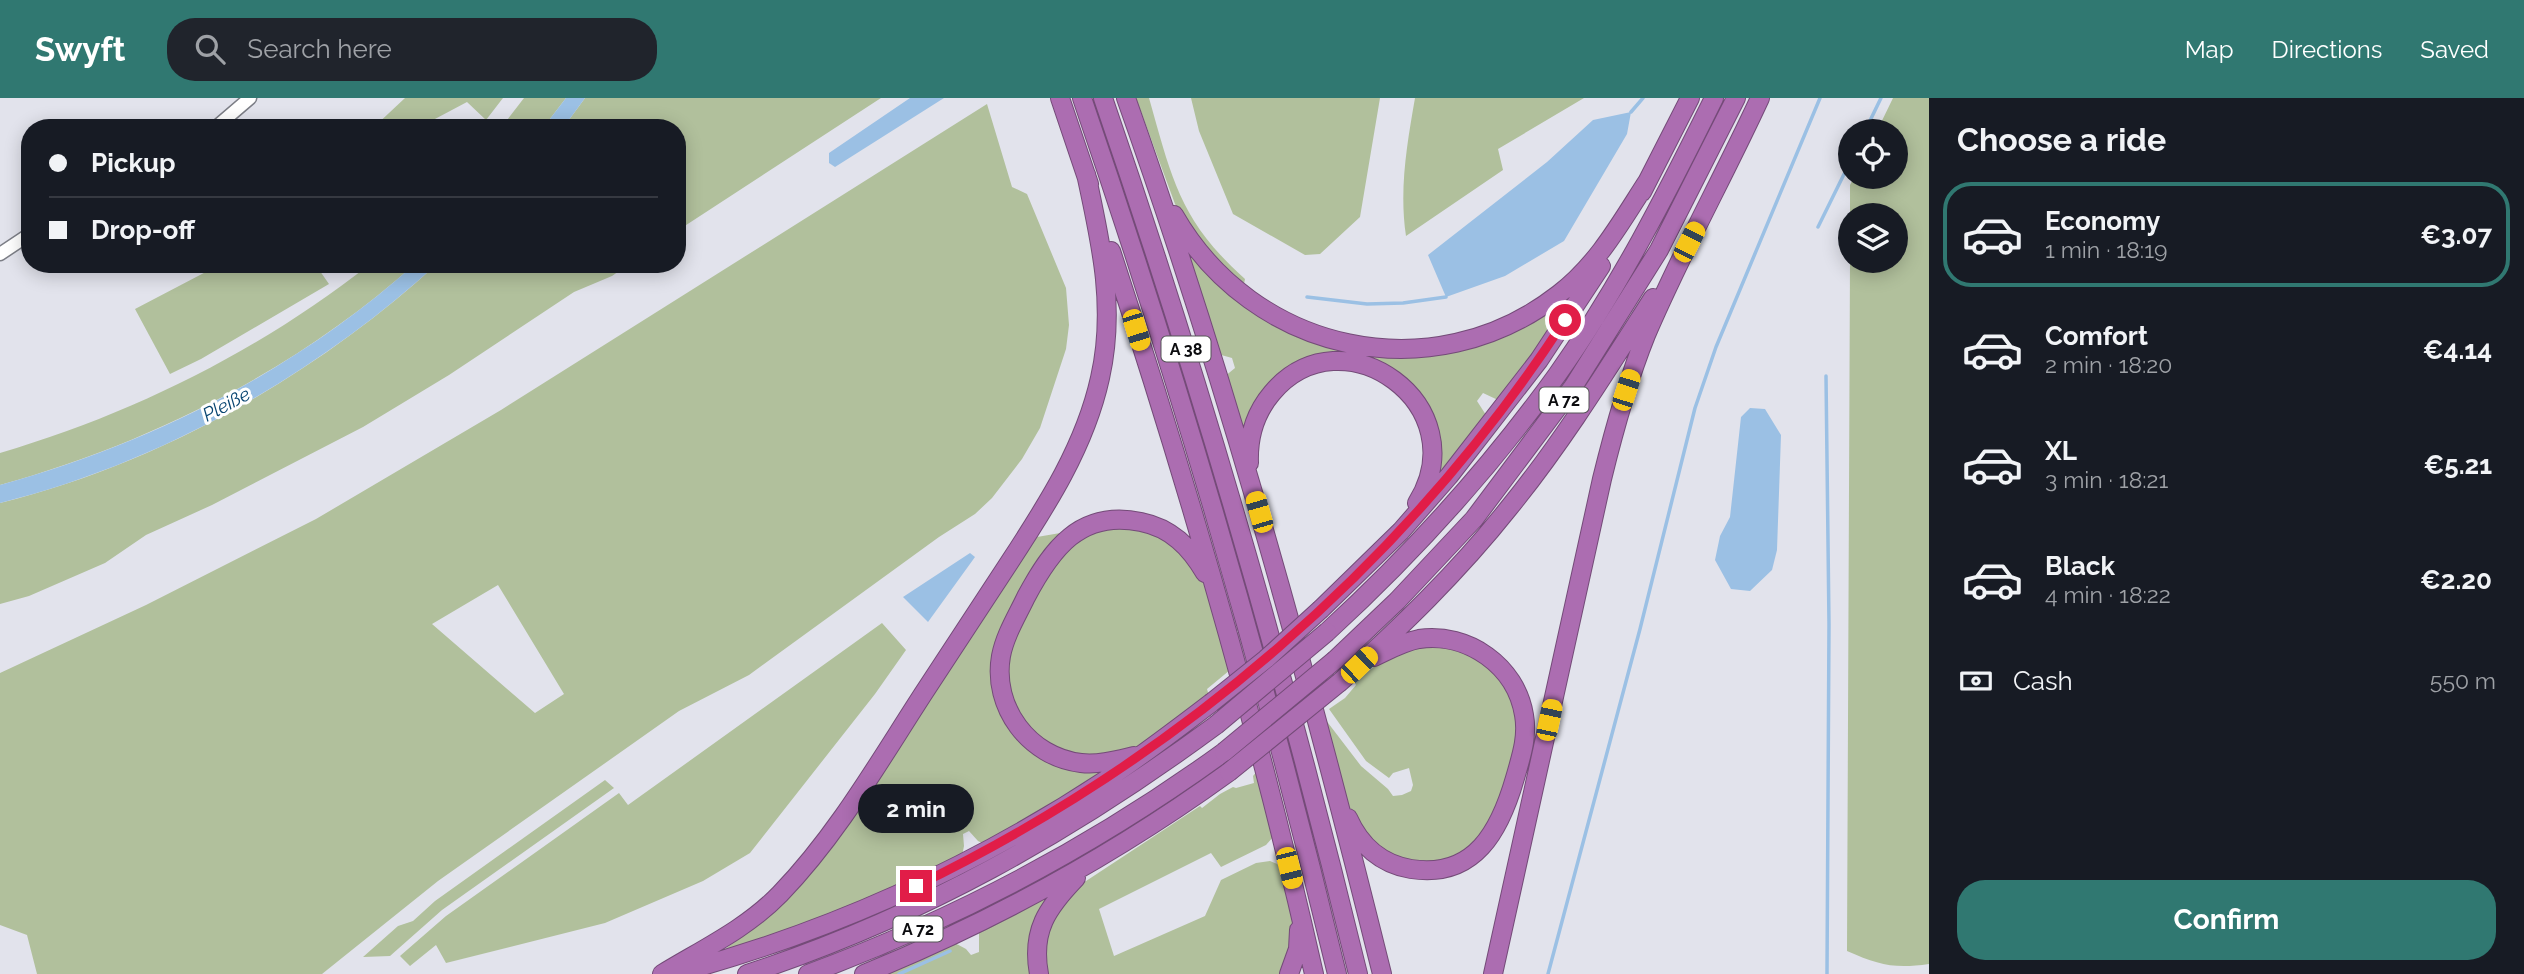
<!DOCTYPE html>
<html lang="en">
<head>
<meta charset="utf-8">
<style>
	:root { --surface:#171b24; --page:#20242c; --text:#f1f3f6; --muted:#9ea1a6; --line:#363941; --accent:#307871 }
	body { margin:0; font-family:Raleway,sans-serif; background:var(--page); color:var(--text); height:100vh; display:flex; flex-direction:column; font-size:26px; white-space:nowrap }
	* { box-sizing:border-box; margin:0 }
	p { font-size:23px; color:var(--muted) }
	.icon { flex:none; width:38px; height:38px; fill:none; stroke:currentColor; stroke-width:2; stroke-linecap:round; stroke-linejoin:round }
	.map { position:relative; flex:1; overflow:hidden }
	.sheet { display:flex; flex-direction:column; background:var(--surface); width:595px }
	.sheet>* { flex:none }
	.banner { position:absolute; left:21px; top:21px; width:665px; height:154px; border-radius:28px; box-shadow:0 4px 18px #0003; display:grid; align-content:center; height:154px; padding:0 28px; background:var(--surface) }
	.fabs { position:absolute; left:1838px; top:21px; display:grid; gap:14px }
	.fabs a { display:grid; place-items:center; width:70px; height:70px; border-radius:50%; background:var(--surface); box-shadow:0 4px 18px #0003; font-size:35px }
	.end { position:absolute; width:32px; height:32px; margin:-16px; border:9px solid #e11d48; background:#fff; box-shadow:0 0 0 4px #fff }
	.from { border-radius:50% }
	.bubble { position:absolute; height:49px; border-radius:24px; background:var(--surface); box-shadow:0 4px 18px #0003; font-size:23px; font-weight:700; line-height:49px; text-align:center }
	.car { position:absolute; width:21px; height:42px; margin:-21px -10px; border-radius:9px; box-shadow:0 0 5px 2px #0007; background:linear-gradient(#f5c518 24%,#345 0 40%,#f5c518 0 76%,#345 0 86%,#f5c518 0) }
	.banner b { display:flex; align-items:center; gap:24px; height:66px; font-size:26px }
	.banner b+b { border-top:2px solid var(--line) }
	.banner i { width:18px; height:18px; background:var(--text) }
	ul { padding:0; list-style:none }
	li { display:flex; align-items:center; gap:21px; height:105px; margin:0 14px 10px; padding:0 14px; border:4px solid transparent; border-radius:28px }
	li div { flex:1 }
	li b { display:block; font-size:26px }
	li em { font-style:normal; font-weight:700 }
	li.current { border-color:var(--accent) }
	li>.icon { width:63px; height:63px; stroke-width:1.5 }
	h2 { padding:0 28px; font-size:32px; line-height:84px }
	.pay { display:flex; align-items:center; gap:18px; height:77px; padding:0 28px; font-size:26px }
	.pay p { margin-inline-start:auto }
	.cta { display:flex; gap:14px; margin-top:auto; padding:14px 28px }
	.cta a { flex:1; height:80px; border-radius:28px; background:var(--accent); color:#fff; font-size:28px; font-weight:700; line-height:80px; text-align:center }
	header { display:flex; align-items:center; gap:42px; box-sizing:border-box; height:98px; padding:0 35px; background:var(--accent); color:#fff }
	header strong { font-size:33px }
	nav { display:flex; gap:38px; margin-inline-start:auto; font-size:24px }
	.search { width:490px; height:63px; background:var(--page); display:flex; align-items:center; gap:18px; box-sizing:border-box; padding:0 24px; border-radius:28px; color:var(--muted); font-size:26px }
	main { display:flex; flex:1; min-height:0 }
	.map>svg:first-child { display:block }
</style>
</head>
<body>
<header>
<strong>Swyft</strong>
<div class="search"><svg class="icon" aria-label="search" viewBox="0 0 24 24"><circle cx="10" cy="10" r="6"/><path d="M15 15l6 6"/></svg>Search here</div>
<nav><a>Map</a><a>Directions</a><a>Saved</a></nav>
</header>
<main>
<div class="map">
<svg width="1929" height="876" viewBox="0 0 1929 876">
	<rect width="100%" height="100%" fill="#e2e3ec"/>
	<path fill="#b1c09c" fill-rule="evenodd" d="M 405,0 L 503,0 L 486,22 L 467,4 L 418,30 L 373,30 Z
		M 524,0 L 566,0 L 543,30 L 501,30 Z
		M 585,0 L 881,0 L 677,133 L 677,30 L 563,30 Z
		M 1136,0 L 1149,0 C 1172,81 1180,123 1245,181 L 1243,191 L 1189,130 L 1175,106 Z
		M 1191,0 L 1380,0 L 1360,119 L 1320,156 L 1305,157 L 1233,116 L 1199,33 Z
		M 1415,0 L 1584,0 L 1498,51 L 1503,72 L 1406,138 C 1399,92 1407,46 1415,0 Z
		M 1893,0 L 1929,0 L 1929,866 C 1894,871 1879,867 1847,853 L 1850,163 L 1895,163 L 1895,117 L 1850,117 L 1850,87 L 1854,79 L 1895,79 L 1895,33 L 1877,33 Z
		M 987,6 L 1012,89 L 1027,96 L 1066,190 L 1069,227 L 1066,251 L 1040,330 L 1022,361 L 992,400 L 975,416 L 939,439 L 749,577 L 679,613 L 438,783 L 322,876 L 37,876 L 27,837 L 0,827 L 0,575 L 146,507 L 316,421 L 501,312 ZM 498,487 L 564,596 L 535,615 L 432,526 Z
		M 1175,130 L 1248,208 L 1408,257 L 1583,189 L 1498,302 L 1483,295 L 1477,303 L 1486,317 L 1434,390 C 1449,341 1427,322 1404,282 L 1310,263 L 1244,340 L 1224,279 L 1235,270 L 1232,260 L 1214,255 Z
		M 221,166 L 315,166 L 329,186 L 201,261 L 170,276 L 135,211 Z
		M 370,166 L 415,166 C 296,272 153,344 0,387 L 0,355 C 133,316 261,252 370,166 Z
		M 437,166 L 629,166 L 612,178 L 574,194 L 449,277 L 363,329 L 212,407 L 146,437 L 105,465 L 29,498 L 0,506 L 0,405 C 161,365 314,278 437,166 Z
		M 1114,429 L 1147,433 L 1171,444 L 1201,478 L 1211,504 L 1230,572 L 1207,591 L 1209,598 C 1188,613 1157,641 1134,651 C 1125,654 1091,662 1082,660 C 1043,654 1010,620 1007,581 C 1004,542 1049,459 1083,439 C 1092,434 1104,432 1114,429 Z
		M 1066,434 L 1005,530 L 1002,614 L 1009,632 L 1018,642 L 1040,660 L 1073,672 L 1106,674 L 986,747 L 978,743 L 969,733 L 963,736 L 964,748 L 962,758 L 831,819 L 721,854 L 771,817 L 819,764 L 1037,439 Z
		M 882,525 L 906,552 L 875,596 L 750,755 L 703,783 L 605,825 L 446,865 L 436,847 L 410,868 L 400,858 L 446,818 L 619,695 L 628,707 Z
		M 1435,546 L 1473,556 L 1500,578 L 1514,604 L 1519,635 L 1494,721 L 1469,752 L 1443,764 L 1418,766 L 1382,754 L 1350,714 L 1322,617 L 1361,668 L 1388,691 L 1393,698 L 1402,697 L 1411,693 L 1413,687 L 1409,670 L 1393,675 L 1389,680 L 1366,663 L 1329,611 L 1345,600 L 1356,587 L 1354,583 L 1394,555 Z
		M 1257,673 L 1274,738 L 1266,747 L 1221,769 L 1211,755 L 1099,811 L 1114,858 L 1205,818 L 1221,782 L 1256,765 L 1270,763 L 1282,768 L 1294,818 L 1294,844 L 1284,876 L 1046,876 C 1037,839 1058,809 1083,785 L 1200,708 L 1202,710 L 1220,696 L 1233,689 L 1236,690 L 1254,685 L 1253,678 Z
		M 605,682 L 614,690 L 442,812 L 390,858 L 363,859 L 398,828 L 413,823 L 435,803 Z
		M 1054,793 L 1034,876 L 882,876 L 953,844 L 966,851 L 971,857 L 979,854 L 979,833 Z"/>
	<path fill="#9bc0e4" d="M 566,0 L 585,0 L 563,30 L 543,30 Z
		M 910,0 L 944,0 L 835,69 L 829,65 L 829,55 Z
		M 1631,14 L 1627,36 L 1564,143 L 1505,178 L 1446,199 L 1428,157 L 1547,64 L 1593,22 Z
		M 415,166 L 437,166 C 315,277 161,365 0,405 L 0,387 C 153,345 296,272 415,166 Z
		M 1750,310 L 1765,311 L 1781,337 L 1777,452 L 1772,472 L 1750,493 L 1731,491 L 1715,462 L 1720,438 L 1730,419 L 1741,319 Z
		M 970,455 L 975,459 L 928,524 L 903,499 Z"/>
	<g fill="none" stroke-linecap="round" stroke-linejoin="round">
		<path stroke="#9bc0e4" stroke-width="3.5" d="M 1631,14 L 1643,0
			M 1865,33 L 1881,0
			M 1818,129 L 1850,64
			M 1307,199 L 1367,206 L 1403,205 L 1446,199
			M 1826,278 L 1829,526 L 1827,876
			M 899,876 L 950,853
			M 1548,876 L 1640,531 L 1695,310 L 1716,249 L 1820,0"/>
		<defs>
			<path id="secondary" d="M 215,30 L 250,0
				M 0,156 L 30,136"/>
			<path id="motorway" d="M 1060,0 L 1089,86
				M 1082,0 C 1181,288 1266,580 1337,876
				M 1103,0 C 1202,288 1286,580 1358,876
				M 1126,0 C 1228,287 1309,581 1382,876
				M 1642,94 L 1690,0
				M 1174,117 C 1253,255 1432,295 1559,196 C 1598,166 1621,124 1647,84
				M 1111,153 C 1189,390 1259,632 1314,876
				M 1249,365 C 1248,339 1255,315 1272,295 C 1343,211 1478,308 1417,405
				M 1321,511 L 1401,433 L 1449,378 L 1539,262 L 1601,168
				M 1327,534 C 1412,456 1490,370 1557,277 C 1619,190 1667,95 1714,0
				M 1335,562 L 1397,503 L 1474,421 L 1573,289 L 1659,152 L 1736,0
				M 1340,584 C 1400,530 1458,474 1508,411 C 1562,345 1607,272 1653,200
				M 1134,658 C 1117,662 1099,667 1081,665 C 1029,659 992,609 1001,558 C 1005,537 1017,518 1026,499 C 1051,452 1080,411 1141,424 C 1171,430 1190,449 1205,475
				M 1348,720 C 1360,747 1381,766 1411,771 C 1475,781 1500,732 1515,680 C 1521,659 1528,639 1524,617 C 1516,568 1468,534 1419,541 C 1403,544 1389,552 1374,559
				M 677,875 C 830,834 975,768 1107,681 C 1143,657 1177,631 1211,605
				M 662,876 C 703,851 746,831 780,796 C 838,736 880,662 925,593 C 953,550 981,508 1009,465 C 1047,407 1085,348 1100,280 C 1116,210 1101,145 1086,76
				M 747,876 C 919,820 1071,734 1216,627
				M 808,876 C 956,821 1096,747 1224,654
				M 864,876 C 994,823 1116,756 1229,674
				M 1039,876 C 1031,833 1047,810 1076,780
				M 1289,876 L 1298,851 L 1299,832
				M 1493,876 L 1602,381 C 1614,332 1627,284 1646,237 C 1680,157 1723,80 1760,0"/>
		</defs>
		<use href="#secondary" stroke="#7c7e86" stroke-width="15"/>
		<use href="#motorway" stroke="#744b78" stroke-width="20"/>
		<use href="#secondary" stroke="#fff" stroke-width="12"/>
		<use href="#motorway" stroke="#ac6db1" stroke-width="18"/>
		<defs>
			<path id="motorway-bridge" d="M 1211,605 L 1266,561 L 1321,511
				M 1216,627 L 1327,534
				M 1224,654 L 1335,562
				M 1229,674 L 1340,584"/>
		</defs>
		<use href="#motorway-bridge" stroke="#744b78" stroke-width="20" stroke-linecap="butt"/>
		<use href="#motorway-bridge" stroke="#ac6db1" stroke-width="18"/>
	</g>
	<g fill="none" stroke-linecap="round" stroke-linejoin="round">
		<path stroke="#e11d48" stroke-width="9" d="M 916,788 C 1178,661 1406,466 1565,222"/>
	</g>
	<g text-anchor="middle" stroke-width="6" stroke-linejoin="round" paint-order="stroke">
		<g fill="#fff" stroke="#555557" stroke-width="2">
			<rect x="1161.5" y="238.5" width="49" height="25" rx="5"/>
			<rect x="1539.5" y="289.5" width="49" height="25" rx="5"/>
			<rect x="893.5" y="818.5" width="49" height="25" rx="5"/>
		</g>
		<g font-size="16" font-weight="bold" fill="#0c0c0f">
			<text x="1186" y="257">A 38</text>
			<text x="1564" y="308">A 72</text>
			<text x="918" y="837">A 72</text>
		</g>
		<g font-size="19" font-style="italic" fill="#084571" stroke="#fff">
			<text transform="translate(226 306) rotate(-28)" y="7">Pleiße</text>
		</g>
	</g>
</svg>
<div class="fabs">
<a><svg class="icon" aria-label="locate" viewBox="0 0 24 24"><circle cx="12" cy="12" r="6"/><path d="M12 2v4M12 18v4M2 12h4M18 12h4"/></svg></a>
<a><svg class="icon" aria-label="layers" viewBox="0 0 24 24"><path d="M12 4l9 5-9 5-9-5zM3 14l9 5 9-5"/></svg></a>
</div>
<i class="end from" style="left:1565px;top:222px"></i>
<i class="end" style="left:916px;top:788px"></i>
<div class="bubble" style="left:858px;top:686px;width:116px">2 min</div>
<i class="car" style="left:1689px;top:144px;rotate:27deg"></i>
<i class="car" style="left:1136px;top:232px;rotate:163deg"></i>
<i class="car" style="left:1626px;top:292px;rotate:18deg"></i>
<i class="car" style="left:1259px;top:414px;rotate:344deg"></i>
<i class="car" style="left:1359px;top:567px;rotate:46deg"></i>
<i class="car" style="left:1549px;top:622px;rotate:12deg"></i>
<i class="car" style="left:1289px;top:770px;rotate:166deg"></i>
<div class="banner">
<b><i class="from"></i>Pickup</b>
<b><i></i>Drop-off</b>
</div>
</div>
<section class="sheet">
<h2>Choose a ride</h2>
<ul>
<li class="current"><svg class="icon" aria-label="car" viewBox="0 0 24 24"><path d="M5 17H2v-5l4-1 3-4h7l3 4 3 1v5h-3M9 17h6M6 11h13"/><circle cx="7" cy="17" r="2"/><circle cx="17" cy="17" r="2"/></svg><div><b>Economy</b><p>1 min · 18:19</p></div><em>€3.07</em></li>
<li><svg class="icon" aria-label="car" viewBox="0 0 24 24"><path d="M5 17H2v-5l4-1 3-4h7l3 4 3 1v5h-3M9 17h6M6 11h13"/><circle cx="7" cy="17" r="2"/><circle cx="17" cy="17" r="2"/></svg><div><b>Comfort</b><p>2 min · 18:20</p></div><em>€4.14</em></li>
<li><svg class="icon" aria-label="car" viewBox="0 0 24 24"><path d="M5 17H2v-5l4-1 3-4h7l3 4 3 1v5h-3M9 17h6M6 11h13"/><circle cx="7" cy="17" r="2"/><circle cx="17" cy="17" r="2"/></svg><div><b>XL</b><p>3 min · 18:21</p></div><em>€5.21</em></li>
<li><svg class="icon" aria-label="car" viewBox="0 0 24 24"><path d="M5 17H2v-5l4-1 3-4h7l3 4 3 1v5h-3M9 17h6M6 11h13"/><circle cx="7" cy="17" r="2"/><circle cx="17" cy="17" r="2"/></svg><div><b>Black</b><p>4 min · 18:22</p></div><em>€2.20</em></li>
</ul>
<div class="pay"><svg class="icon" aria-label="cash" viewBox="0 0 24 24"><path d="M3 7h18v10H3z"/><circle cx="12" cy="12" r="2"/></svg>Cash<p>550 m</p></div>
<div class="cta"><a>Confirm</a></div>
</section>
</main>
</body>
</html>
